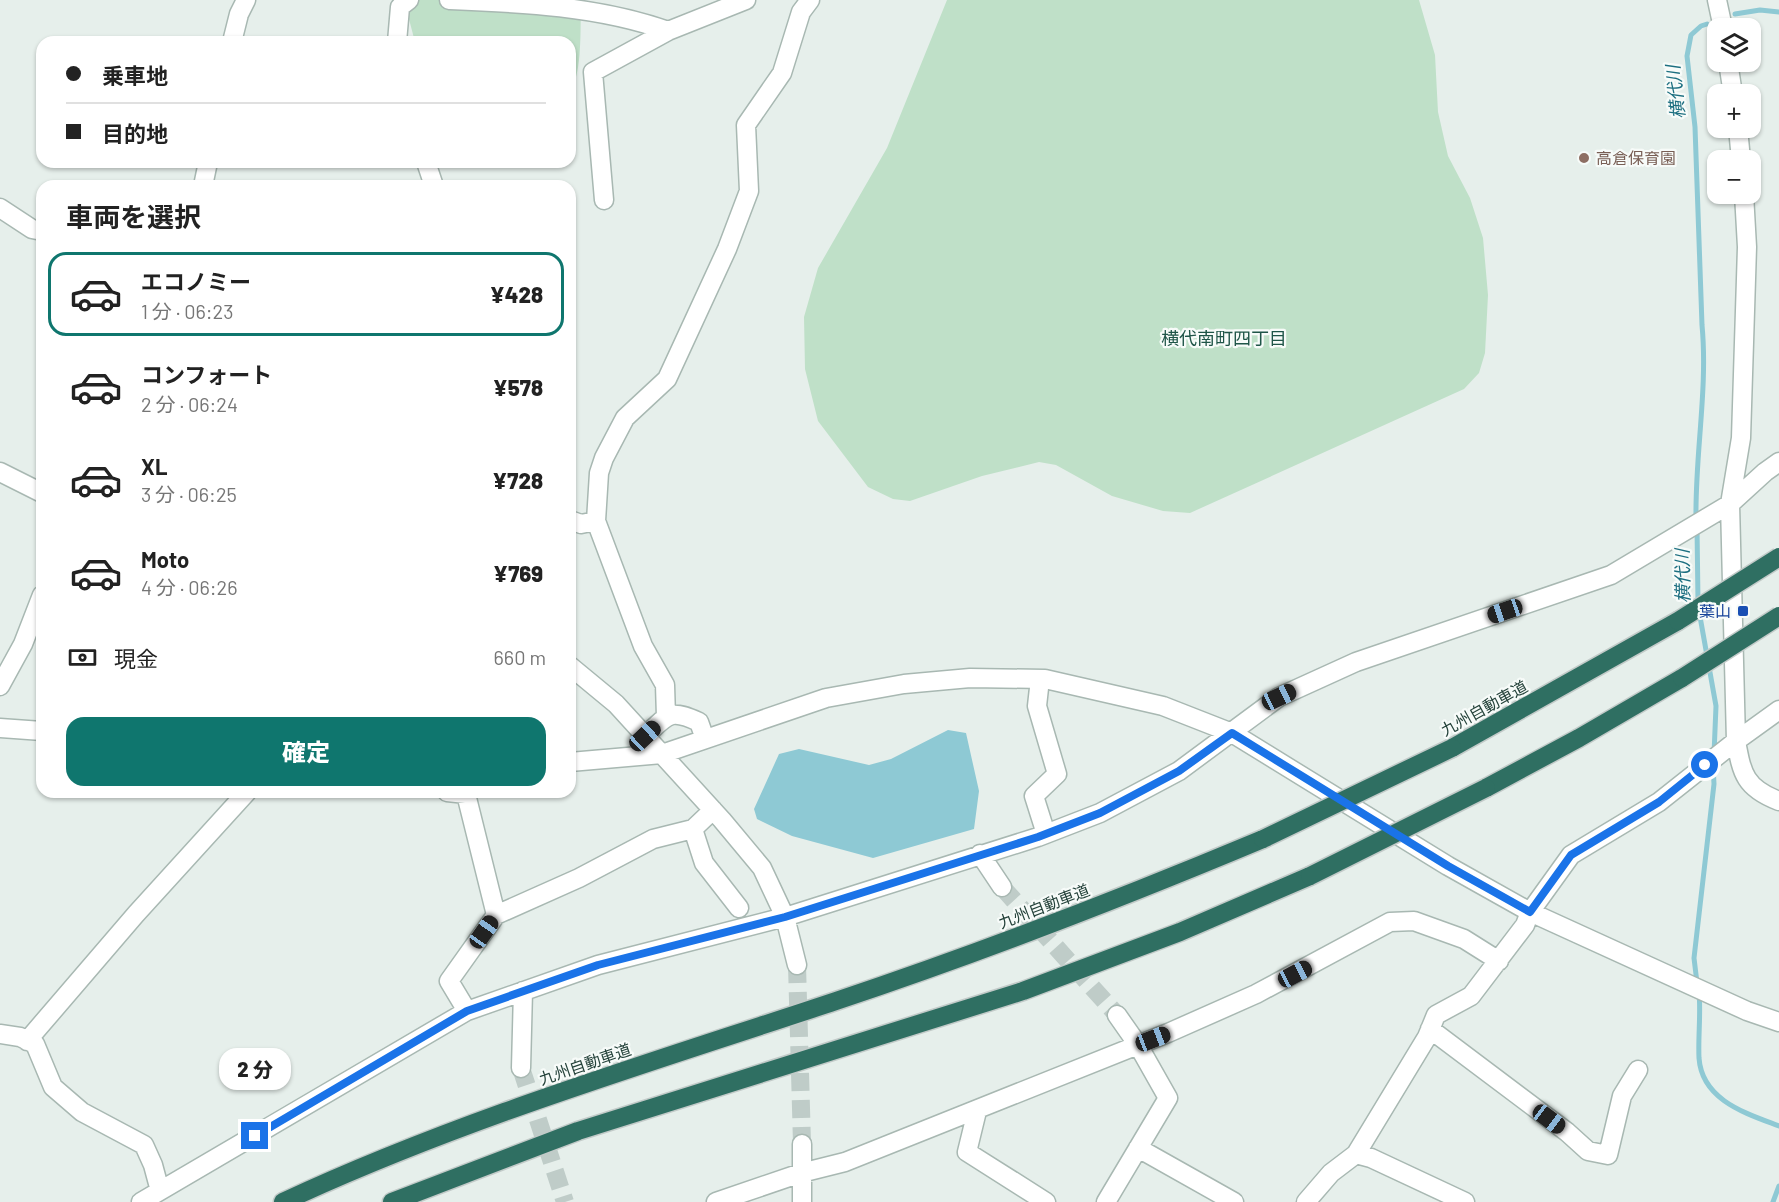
<!DOCTYPE html>
<html lang="ja">
<head>
<meta charset="utf-8">
<style>
	:root { --surface:#fff; --page:#f2f2f2; --text:#222; --muted:#767676; --line:#e0e0e0; --accent:#0f766e }
	body { margin:0; font-family:Barlow,"Noto Sans JP",sans-serif; background:var(--page); color:var(--text); height:100vh; display:flex; flex-direction:column; font-size:22px; white-space:nowrap }
	* { box-sizing:border-box; margin:0 }
	p { font-size:20px; color:var(--muted) }
	.icon { flex:none; width:33px; height:33px; fill:none; stroke:currentColor; stroke-width:2; stroke-linecap:round; stroke-linejoin:round }
	.map { position:relative; flex:1; overflow:hidden }
	.drawer { position:absolute; left:36px; top:180px; width:540px; height:618px; display:flex; flex-direction:column; background:var(--surface); border-radius:18px; box-shadow:0 2px 4px #0004 }
	.drawer>* { flex:none }
	.top-card { position:absolute; left:36px; top:36px; width:540px; height:132px; border-radius:18px; box-shadow:0 2px 4px #0004; display:grid; align-content:center; height:132px; padding:0 30px; background:var(--surface) }
	.controls { position:absolute; left:1707px; top:18px; display:grid; gap:12px }
	.controls a { display:grid; place-items:center; width:54px; height:54px; border-radius:12px; background:var(--surface); box-shadow:0 2px 4px #0004; font-size:30px }
	.end { position:absolute; width:27px; height:27px; margin:-14px; border:8px solid #1a73e8; background:#fff; box-shadow:0 0 0 3px #fff }
	.from { border-radius:50% }
	.bubble { position:absolute; height:42px; border-radius:18px; background:var(--surface); box-shadow:0 2px 4px #0004; font-size:20px; font-weight:800; line-height:42px; text-align:center }
	.car { position:absolute; width:18px; height:36px; margin:-18px -9px; border-radius:8px; box-shadow:0 0 4px 2px #0007; background:linear-gradient(#222 24%,#8ab4d8 0 40%,#222 0 76%,#8ab4d8 0 86%,#222 0) }
	.top-card b { display:flex; align-items:center; gap:21px; height:57px; font-size:22px }
	.top-card b+b { border-top:2px solid var(--line) }
	.top-card i { width:15px; height:15px; background:var(--text) }
	ul { padding:0; list-style:none }
	li { display:flex; align-items:center; gap:18px; height:84px; margin:0 12px 9px; padding:0 18px; border:3px solid transparent; border-radius:18px }
	li div { flex:1 }
	li b { display:block; font-size:22px }
	li em { font-style:normal; font-weight:800 }
	li.active { border-color:var(--accent) }
	li>.icon { width:54px; height:54px; stroke-width:1.5 }
	h2 { padding:0 30px; font-size:27px; line-height:72px }
	.pay { display:flex; align-items:center; gap:15px; height:66px; padding:0 30px; font-size:22px }
	.pay p { margin-inline-start:auto }
	.cta { display:flex; gap:12px; margin-top:auto; padding:12px 30px }
	.cta a { flex:1; height:69px; border-radius:18px; background:var(--accent); color:#fff; font-size:24px; font-weight:800; line-height:69px; text-align:center }
	.map>svg:first-child { display:block }
</style>
</head>
<body>
<div class="map">
<svg width="1779" height="1202" viewBox="0 0 1779 1202">
	<rect width="100%" height="100%" fill="#e6efeb"/>
	<path fill="#bfe0c8" d="M 404,0 L 581,0 C 580,26 583,71 570,93 L 570,42 L 415,42 Z
		M 947,0 L 1419,0 L 1435,55 L 1438,112 L 1448,156 L 1470,198 L 1483,238 L 1488,295 L 1485,353 L 1479,373 L 1464,389 L 1190,513 L 1163,511 L 1112,496 L 1056,465 L 1039,462 L 982,476 L 910,501 L 893,499 L 868,487 L 818,421 L 805,369 L 804,317 L 818,268 L 887,148 Z"/>
	<path fill="#8ec9d4" d="M 948,730 L 966,733 L 979,791 L 974,829 L 873,858 L 792,836 L 757,819 L 754,809 L 779,754 L 799,749 L 869,765 L 891,759 Z"/>
	<g fill="none" stroke-linecap="round" stroke-linejoin="round">
		<path stroke="#8ec9d4" stroke-width="5" d="M 1735,14 L 1760,10 L 1779,12
			M 1696,518 C 1695,454 1708,389 1702,325 L 1695,127 L 1687,56 L 1691,35 L 1701,26 L 1707,24
			M 1697,527 L 1698,602
			M 1699,611 L 1716,706 L 1714,754
			M 1697,983 L 1694,958 L 1714,784 L 1713,766
			M 1699,992 C 1701,1014 1698,1036 1699,1058 C 1702,1100 1745,1113 1779,1126
			M 1773,1202 L 1779,1186"/>
		<path stroke="#bfccc8" stroke-width="18" stroke-dasharray="18 9" stroke-linecap="butt" d="M 1002,887 L 1117,1015
			M 797,965 L 802,1144
			M 521,1068 L 565,1202"/>
		<defs>
			<path id="minor" d="M 449,0 C 522,3 598,6 668,31 L 746,0
				M 1717,0 L 1723,28
				M 232,42 L 239,14 L 246,0
				M 397,42 L 400,7 L 409,0
				M 1728,62 L 1733,94
				M 1738,128 L 1741,160
				M 426,162 L 434,186
				M 203,186 L 208,162
				M 1744,194 L 1747,247 L 1741,438 L 1730,504 L 1736,741 C 1742,774 1745,788 1779,801
				M 604,200 L 593,72 L 668,31
				M 0,208 L 32,229 L 42,231
				M 0,472 L 42,493
				M 570,520 L 581,524 L 596,521
				M 570,666 L 616,704 L 722,820 L 762,868 L 785,917 L 797,965
				M 1040,679 L 1037,706 L 1057,774 L 1034,796 L 1046,834
				M 0,686 L 23,644 L 42,595
				M 666,717 L 665,685 L 643,646 L 596,521 L 599,473 L 604,458 L 625,418 L 667,379 L 727,249 L 749,191 L 746,125 L 782,73 L 801,12 L 810,0
				M 0,728 L 42,731
				M 645,736 C 668,715 669,708 699,722 L 705,739
				M 570,762 L 662,754 L 826,698 L 904,684 L 970,678 L 1045,679 L 1163,706 L 1232,733 L 1448,866 L 1530,912 L 1747,1011 L 1779,1022
				M 447,792 L 466,794 L 496,915 L 449,981 L 467,1011
				M 693,829 L 704,863 L 739,908
				M 980,854 L 1002,887
				M 496,915 L 579,878 L 653,839 L 693,829 L 713,810
				M 1430,1029 L 1567,1132 L 1588,1151 L 1608,1155 L 1622,1096 L 1638,1070
				M 0,1034 L 20,1037 L 35,1044 L 53,1087 L 82,1112 L 144,1145 L 153,1165 L 160,1191
				M 27,1041 L 136,914 L 247,792
				M 521,1068 L 523,991
				M 977,1111 L 967,1152 L 1046,1202
				M 802,1144 L 802,1202
				M 1138,1148 L 1234,1202
				M 1356,1154 L 1371,1158 L 1465,1202
				M 141,1202 L 467,1011 L 598,965 L 785,917 L 1038,837 L 1100,813 L 1179,771 L 1279,697 L 1356,662 L 1611,575 L 1730,504 L 1765,472 L 1779,462
				M 716,1202 L 801,1173 L 845,1162 L 1168,1033 L 1256,994 L 1390,922 L 1414,921 L 1464,939 L 1499,961
				M 1106,1202 L 1168,1098 L 1138,1045 L 1117,1015
				M 1306,1202 L 1331,1173 L 1356,1154 L 1427,1037 L 1436,1015 L 1471,996 L 1525,925 L 1530,912 L 1571,855 L 1659,802 L 1736,741 L 1779,710"/>
			<path id="highway" d="M 1452,748 L 1678,621
				M 1486,788 L 1579,738 L 1682,678
				M 283,1202 C 461,1119 650,1063 836,1001 C 980,953 1122,898 1263,839
				M 392,1202 L 578,1131 L 1023,991 L 1180,932 L 1310,876"/>
		</defs>
		<use href="#minor" stroke="#a8b8b2" stroke-width="21"/>
		<use href="#highway" stroke="#c2cac8" stroke-width="21"/>
		<use href="#minor" stroke="#fff" stroke-width="18"/>
		<use href="#highway" stroke="#2f6f62" stroke-width="18"/>
		<defs>
			<path id="highway-bridge" d="M 1678,621 L 1779,557
				M 1682,678 L 1779,616
				M 1263,839 L 1452,748
				M 1310,876 L 1486,788"/>
		</defs>
		<use href="#highway-bridge" stroke="#c2cac8" stroke-width="21" stroke-linecap="butt"/>
		<use href="#highway-bridge" stroke="#2f6f62" stroke-width="18"/>
	</g>
	<g fill="none" stroke-linecap="round" stroke-linejoin="round">
		<path stroke="#1a73e8" stroke-width="8" d="M 255,1136 L 467,1011 L 598,965 L 785,917 L 1038,837 L 1100,813 L 1179,771 L 1232,733 L 1448,866 L 1530,912 L 1571,855 L 1659,802 L 1705,765"/>
	</g>
	<circle fill="#8d6e63" stroke="#f7fbf9" stroke-width="2" cx="1584" cy="158" r="6"/>
	<rect fill="#1a4fb4" stroke="#f7fbf9" stroke-width="2" x="1737" y="605" width="12" height="12" rx="3"/>
	<g text-anchor="middle" stroke-width="4.5" stroke-linejoin="round" paint-order="stroke">
		<g font-size="16" fill="#785e54" stroke="#f7fbf9" text-anchor="start">
			<text x="1596" y="164">高倉保育園</text>
		</g>
		<g font-size="16" fill="#164399" stroke="#f7fbf9" text-anchor="end">
			<text x="1731" y="617">葉山</text>
		</g>
		<g font-size="16" fill="#24423a" stroke="#f7fbf9">
			<text transform="translate(1484 708) rotate(-29)" y="6">九州自動車道</text>
			<text transform="translate(1044 906) rotate(-21)" y="6">九州自動車道</text>
			<text transform="translate(585 1064) rotate(-19)" y="6">九州自動車道</text>
		</g>
		<g font-size="18" font-style="italic" fill="#1c6f80" stroke="#f7fbf9">
			<text transform="translate(1676 92) rotate(-96)" y="6">横代川</text>
			<text transform="translate(1683 576) rotate(-91)" y="6">横代川</text>
		</g>
		<g font-size="18" fill="#1f5548" stroke="#f7fbf9">
			<text x="1224" y="345">横代南町四丁目</text>
		</g>
	</g>
</svg>
<div class="controls">
<a><svg class="icon" aria-label="layers" viewBox="0 0 24 24"><path d="M12 4l9 5-9 5-9-5zM3 14l9 5 9-5"/></svg></a>
<a>+</a>
<a>−</a>
</div>
<i class="end from" style="left:1705px;top:765px"></i>
<i class="end" style="left:255px;top:1136px"></i>
<div class="bubble" style="left:219px;top:1048px;width:72px">2 分</div>
<i class="car" style="left:1505px;top:611px;rotate:251deg"></i>
<i class="car" style="left:1279px;top:697px;rotate:65deg"></i>
<i class="car" style="left:645px;top:736px;rotate:47deg"></i>
<i class="car" style="left:484px;top:932px;rotate:35deg"></i>
<i class="car" style="left:1295px;top:974px;rotate:62deg"></i>
<i class="car" style="left:1153px;top:1039px;rotate:69deg"></i>
<i class="car" style="left:1549px;top:1119px;rotate:127deg"></i>
<div class="top-card">
<b><i class="from"></i>乗車地</b>
<b><i></i>目的地</b>
</div>
<section class="drawer">
<h2>車両を選択</h2>
<ul>
<li class="active"><svg class="icon" aria-label="car" viewBox="0 0 24 24"><path d="M5 17H2v-5l4-1 3-4h7l3 4 3 1v5h-3M9 17h6M6 11h13"/><circle cx="7" cy="17" r="2"/><circle cx="17" cy="17" r="2"/></svg><div><b>エコノミー</b><p>1 分 · 06:23</p></div><em>¥428</em></li>
<li><svg class="icon" aria-label="car" viewBox="0 0 24 24"><path d="M5 17H2v-5l4-1 3-4h7l3 4 3 1v5h-3M9 17h6M6 11h13"/><circle cx="7" cy="17" r="2"/><circle cx="17" cy="17" r="2"/></svg><div><b>コンフォート</b><p>2 分 · 06:24</p></div><em>¥578</em></li>
<li><svg class="icon" aria-label="car" viewBox="0 0 24 24"><path d="M5 17H2v-5l4-1 3-4h7l3 4 3 1v5h-3M9 17h6M6 11h13"/><circle cx="7" cy="17" r="2"/><circle cx="17" cy="17" r="2"/></svg><div><b>XL</b><p>3 分 · 06:25</p></div><em>¥728</em></li>
<li><svg class="icon" aria-label="car" viewBox="0 0 24 24"><path d="M5 17H2v-5l4-1 3-4h7l3 4 3 1v5h-3M9 17h6M6 11h13"/><circle cx="7" cy="17" r="2"/><circle cx="17" cy="17" r="2"/></svg><div><b>Moto</b><p>4 分 · 06:26</p></div><em>¥769</em></li>
</ul>
<div class="pay"><svg class="icon" aria-label="cash" viewBox="0 0 24 24"><path d="M3 7h18v10H3z"/><circle cx="12" cy="12" r="2"/></svg>現金<p>660 m</p></div>
<div class="cta"><a>確定</a></div>
</section>
</div>
</body>
</html>
